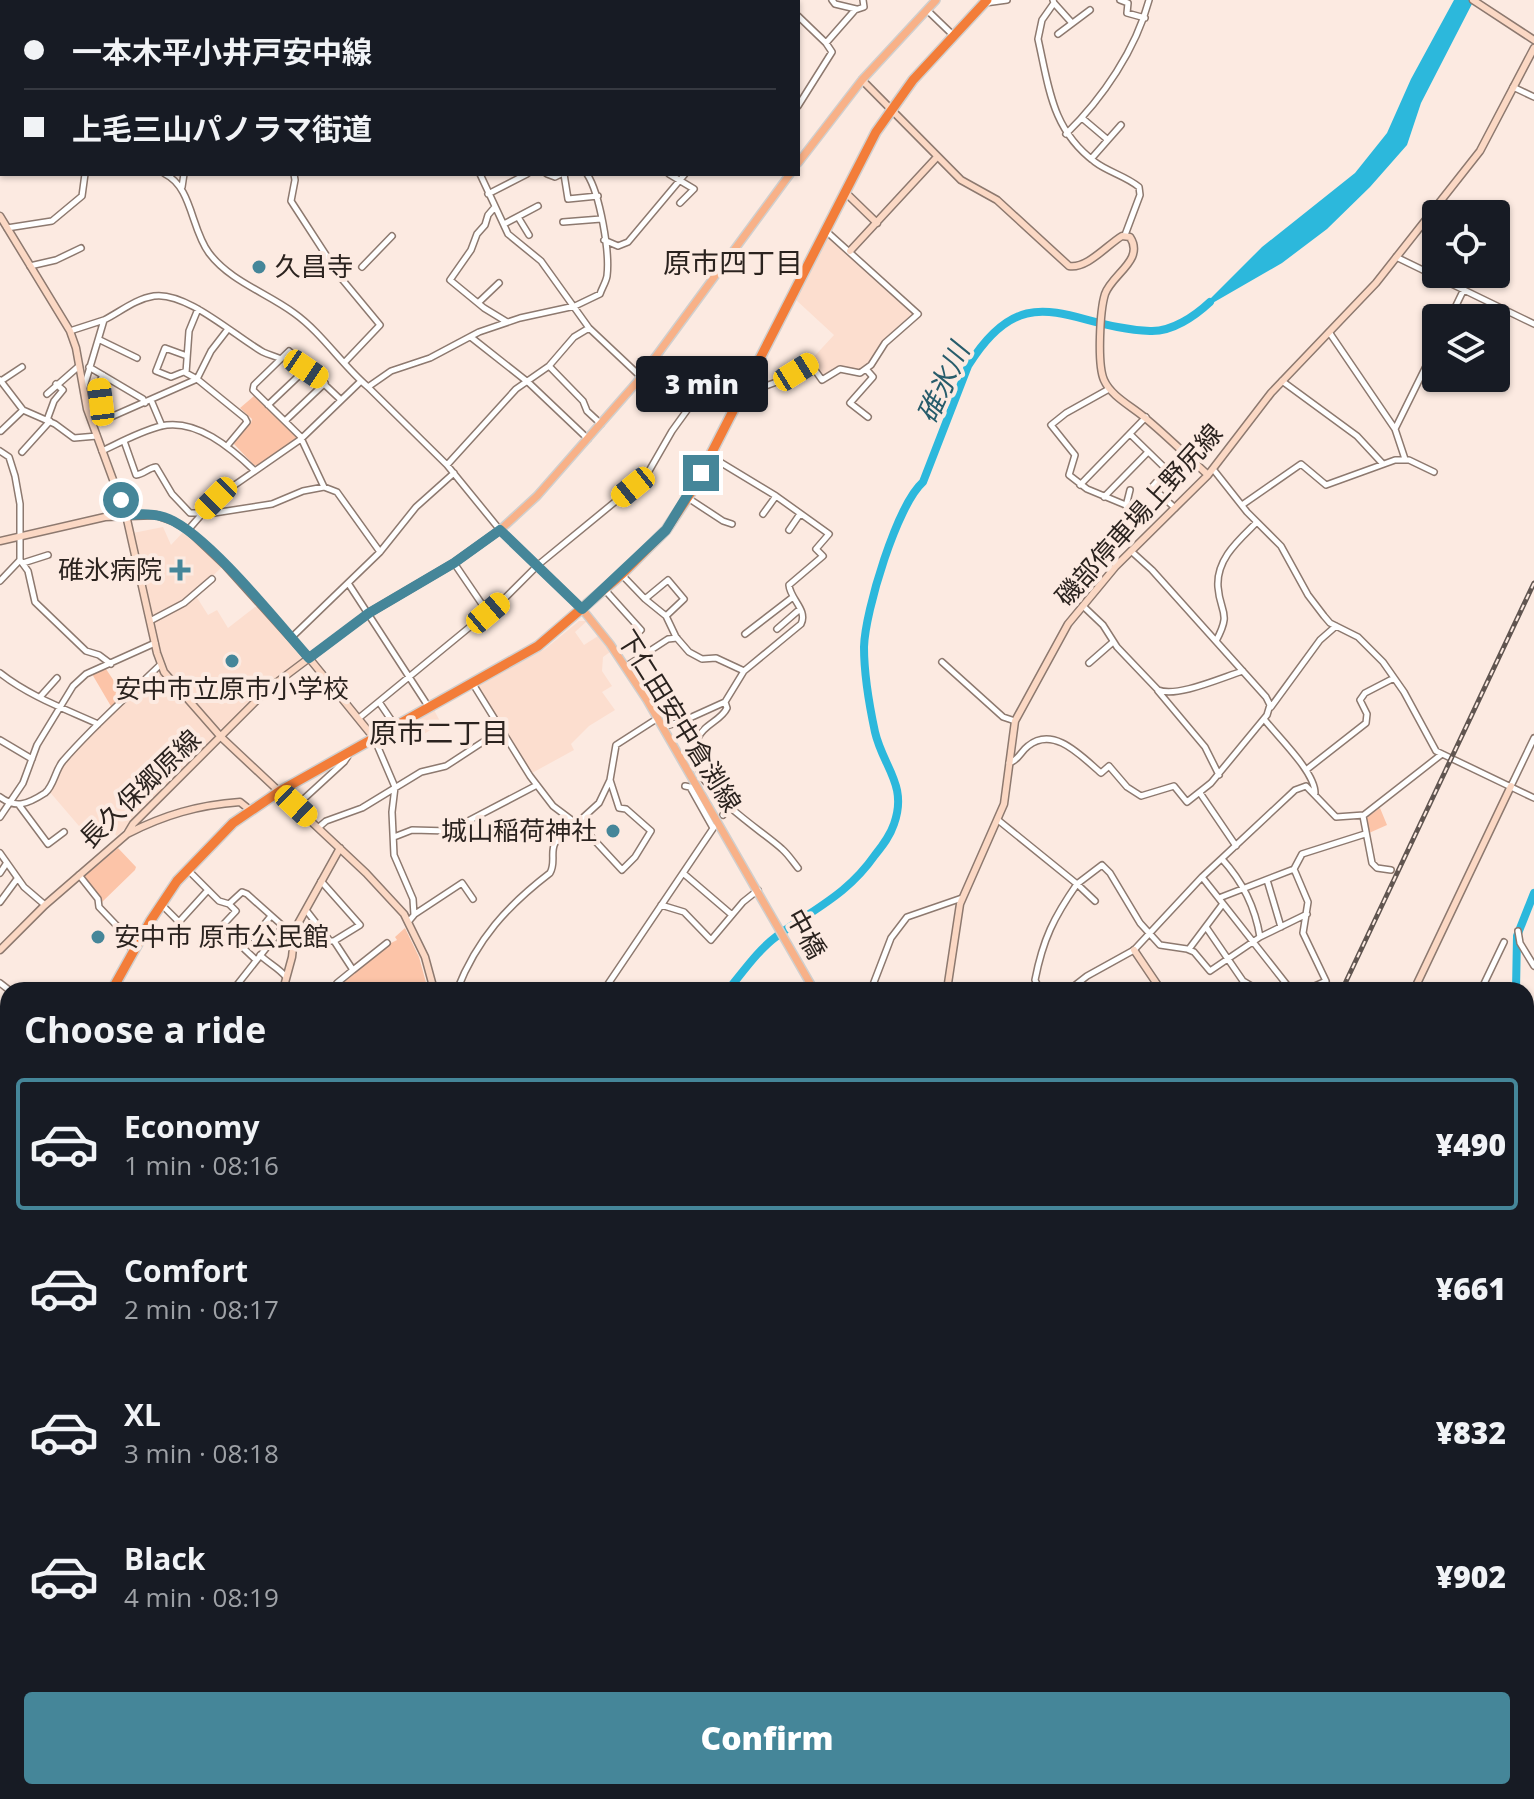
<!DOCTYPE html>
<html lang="en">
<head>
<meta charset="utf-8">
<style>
	:root { --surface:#171b24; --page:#20242c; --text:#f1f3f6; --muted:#9ea1a6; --line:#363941; --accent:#458699 }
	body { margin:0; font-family:"Open Sans","Noto Sans JP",sans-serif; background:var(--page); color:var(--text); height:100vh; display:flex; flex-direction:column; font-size:30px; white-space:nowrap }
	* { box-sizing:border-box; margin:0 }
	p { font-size:26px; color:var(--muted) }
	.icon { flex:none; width:44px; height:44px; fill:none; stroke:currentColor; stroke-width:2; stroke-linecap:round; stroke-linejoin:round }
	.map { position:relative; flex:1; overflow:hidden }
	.details { position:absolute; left:0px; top:982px; width:1534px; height:818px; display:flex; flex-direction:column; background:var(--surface); border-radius:24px 24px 0 0; box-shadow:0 2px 6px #0004 }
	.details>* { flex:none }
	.top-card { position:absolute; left:0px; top:0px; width:800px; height:176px; box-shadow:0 2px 6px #0004; display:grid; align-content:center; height:176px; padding:0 24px; background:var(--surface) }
	.tools { position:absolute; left:1422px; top:200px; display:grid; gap:16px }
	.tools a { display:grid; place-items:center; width:88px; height:88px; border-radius:8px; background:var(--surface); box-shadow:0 2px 6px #0004; font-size:40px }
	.end { position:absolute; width:36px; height:36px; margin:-18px; border:10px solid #458699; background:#fff; box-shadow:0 0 0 4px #fff }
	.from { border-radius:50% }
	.bubble { position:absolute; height:56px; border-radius:8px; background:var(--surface); box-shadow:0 2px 6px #0004; font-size:26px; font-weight:800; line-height:56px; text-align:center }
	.car { position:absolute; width:24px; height:48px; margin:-24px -12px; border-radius:10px; box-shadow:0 0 6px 2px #0007; background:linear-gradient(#f5c518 24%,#345 0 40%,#f5c518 0 76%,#345 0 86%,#f5c518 0) }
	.top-card b { display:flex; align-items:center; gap:28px; height:76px; font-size:30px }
	.top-card b+b { border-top:2px solid var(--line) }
	.top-card i { width:20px; height:20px; background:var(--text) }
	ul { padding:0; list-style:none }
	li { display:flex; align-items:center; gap:24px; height:132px; margin:0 16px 12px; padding:0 8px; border:4px solid transparent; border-radius:8px }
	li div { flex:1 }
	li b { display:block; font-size:30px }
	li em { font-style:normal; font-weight:800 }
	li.selected { border-color:var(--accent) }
	li>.icon { width:72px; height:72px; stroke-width:1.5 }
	h2 { padding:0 24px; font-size:36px; line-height:96px }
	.cta { display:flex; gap:16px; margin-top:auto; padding:16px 24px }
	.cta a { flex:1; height:92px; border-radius:8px; background:var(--accent); color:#fff; font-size:32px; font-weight:800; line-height:92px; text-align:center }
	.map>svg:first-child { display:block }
</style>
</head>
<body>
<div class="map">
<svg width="1534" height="1799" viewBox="0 0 1534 1799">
	<rect width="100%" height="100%" fill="#fceae1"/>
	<path fill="#fcdecf" d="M 826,237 L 830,237 L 915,315 L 883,343 L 871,363 L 861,371 L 839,368 L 823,377 L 810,361 L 834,335 L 795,299 Z
		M 163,527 L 171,545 L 185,530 L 223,566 L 191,597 L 152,619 L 133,533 Z
		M 196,596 L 208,615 L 217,610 L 228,628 L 255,607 L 260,607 L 305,659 L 248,703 L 225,729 L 219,728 L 166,671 L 153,622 Z
		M 579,621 L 587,621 L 575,632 L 584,645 L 598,636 L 610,652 L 603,657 L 602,671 L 612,686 L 602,692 L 615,710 L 589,726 L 571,744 L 574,750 L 532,773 L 477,686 L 545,649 Z
		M 158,669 L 215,736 L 215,740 L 117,836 L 101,821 L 85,833 L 49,791 L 63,763 Z
		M 434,710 L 441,723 L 421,736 L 419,733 L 422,729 L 415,720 Z"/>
	<path fill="#fcc4a8" d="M 254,396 L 296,437 L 296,440 L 258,465 L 254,465 L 233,443 L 251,423 L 252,419 L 240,408 Z
		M 106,669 L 122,693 L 131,690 L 112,708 L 92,674 Z
		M 1380,808 L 1387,825 L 1369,833 L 1367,817 Z
		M 118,848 L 136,867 L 135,870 L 100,904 L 83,877 Z
		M 405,928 L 419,957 L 428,990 L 346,990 L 340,984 L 389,944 L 397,940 L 395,937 Z
		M 878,1792 L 1086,1792 L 1075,1799 L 876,1799 Z
		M 1164,1792 L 1212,1792 L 1212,1799 L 1164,1799 Z"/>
	<path fill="#2cb8dc" d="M 1454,0 L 1474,0 L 1421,103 L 1407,145 L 1370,187 L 1327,229 L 1282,263 L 1197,312 L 1262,247 L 1355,173 L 1387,133 L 1411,79 Z"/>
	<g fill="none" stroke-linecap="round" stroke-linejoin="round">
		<path stroke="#2cb8dc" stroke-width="8" d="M 0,24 L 0,0
			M 728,990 C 743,972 758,950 777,936 C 815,908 847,895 875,855 C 883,845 890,836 894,824 C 908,785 883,767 875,732 C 869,704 864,675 864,647 C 865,611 897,505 923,482 L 968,366 C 1026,272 1070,328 1150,331 C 1172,332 1195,316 1210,302
			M 1516,990 L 1517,936 L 1534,893
			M 83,1799 L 100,1792
			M 842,1799 L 844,1792"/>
		<defs>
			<path id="street" d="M 24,0 L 24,2
				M 186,0 L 187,2
				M 338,0 L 339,2
				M 466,0 L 467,2
				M 525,0 L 529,0
				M 634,0 L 636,2
				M 780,0 L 782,2
				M 832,0 L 835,4 L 856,9
				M 1053,0 L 1054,3 L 1042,20 L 1038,39 C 1049,88 1052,130 1095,162 C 1108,172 1126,176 1139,187 L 1140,195 L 1125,235
				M 1120,0 L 1128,3 L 1127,13 L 1145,18
				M 243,2 L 253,0
				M 570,2 L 572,0
				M 985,3 L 1007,0
				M 1054,3 L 1072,23
				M 927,10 L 954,36
				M 798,16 L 826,43 L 832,52 L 798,106
				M 1058,34 L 1090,10
				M 826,43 L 855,10 L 864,7 L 863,0
				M 0,73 L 2,65
				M 1513,87 L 1534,97
				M 1082,118 L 1108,140
				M 1066,134 C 1103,98 1136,49 1149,0
				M 0,154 L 2,155
				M 1091,159 L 1121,125
				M 165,174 C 192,187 191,229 209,253 C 230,281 267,293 294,313 C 322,333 342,365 368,387 L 391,371 L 430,358 L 479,332 L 520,318 L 575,306 L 600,294 C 602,288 606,282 607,276 C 610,252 600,194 587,174
				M 294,174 L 295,180 L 291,201 L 341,278 L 380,325 L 344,363
				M 480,174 L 508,234 L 541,261 L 589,328 L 641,377
				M 547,174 L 555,177 L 561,174
				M 564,174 L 568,199 L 598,196
				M 669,174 L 694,189 L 680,203
				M 182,187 L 184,174
				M 488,194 L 527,174
				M 494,208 L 488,215 L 485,225 L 477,234 L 471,250 L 450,280 L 484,308 L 507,322
				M 518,217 L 529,235
				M 563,222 L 601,219
				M 504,224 L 538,206
				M 7,228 L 52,221 L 82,196 L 85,174
				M 604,240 L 618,246 L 628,242 L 685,174
				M 1396,257 L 1534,324
				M 30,266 L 56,260 L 81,248
				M 362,267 L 392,236
				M 478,303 L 499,283
				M 1450,318 L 1464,289
				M 70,331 L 104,320
				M 1329,332 L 1395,429 L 1405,459
				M 472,338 L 529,383 L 588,439
				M 100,340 L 137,358
				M 549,366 L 583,401 L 587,411 L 601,424
				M 89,367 L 143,399 L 145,403
				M 866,369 L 873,377 L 850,403 L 868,417
				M 186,371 L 171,377 L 156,371 L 165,348 L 187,356
				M 197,379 L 186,373 L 189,331 L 198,309
				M 0,380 L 23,410 L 55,424 L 74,438 L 97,436
				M 1,381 L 22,367
				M 1282,381 L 1357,436 L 1382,463
				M 84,387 L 104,320 C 120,312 135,299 154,296 C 186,291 236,337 263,352 C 269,355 275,356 281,359
				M 368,387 L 447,465 L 500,530
				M 1109,389 L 1066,413 L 1051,425 L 1075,455 L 1069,475 L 1087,489 L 1128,506
				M 47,394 L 79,366
				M 741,395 L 782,380 L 810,363 L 822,380 L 840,369 L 860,373 L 871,365 L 885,343 L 918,314 L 826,231
				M 151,400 L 162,426
				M 101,402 L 99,383 L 103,375
				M 268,405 L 306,369
				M 47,420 L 54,401 L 63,390 L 56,384
				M 104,420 L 197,379
				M 285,421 L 325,383
				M 1395,429 L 1436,346
				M 1,431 L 23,410
				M 1130,434 L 1167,470 L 1152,487 L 1175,508
				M 124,441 L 136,475 C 144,474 148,468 156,467 L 172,494 L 190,513 L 214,513 L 272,504 L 303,491 L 324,487 L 337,492 L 380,552
				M 227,446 L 247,422 L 245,418 L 197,379 L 211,351 L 228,329
				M 0,451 L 9,457 L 15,476 L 20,504 L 20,560 L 28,571 L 35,602 L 86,651 L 99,655 L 111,664
				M 102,451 C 121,442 141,431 161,426 C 196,418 231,448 255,471
				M 22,452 L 50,421
				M 710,456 L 776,496 L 829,534 L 816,549 L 823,556 L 789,585 C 790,599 808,610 801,624 L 744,671
				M 447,465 L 516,389 L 549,366 L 574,337 L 589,328
				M 1213,469 L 1247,512 L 1281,546 L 1308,595 L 1324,616 L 1330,623 L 1358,637 L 1383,662 L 1404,692 L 1436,751 L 1534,798
				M 1080,485 L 1146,417
				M 324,487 L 300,436 L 253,390 L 254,385 L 289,351 L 341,400
				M 1104,497 L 1148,452
				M 688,498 L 723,521 L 732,524
				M 1242,505 L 1301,464 L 1326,485 L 1395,460 L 1409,460 L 1434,472
				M 1126,506 L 1130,490
				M 763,514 L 776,496
				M 188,530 L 216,498 L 301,439 L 361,381
				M 789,530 L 800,514
				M 23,563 L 48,555
				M 454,563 L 488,613
				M 622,575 L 645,599 L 666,616 L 676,637 L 689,652 L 702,659 L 716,658 L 744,671 L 725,702
				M 0,581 L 20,560
				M 348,583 L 428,706
				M 605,590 L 641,630 L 637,634
				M 645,599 L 668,580 L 684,599 L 666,616
				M 1083,606 L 1103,625 L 1117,647 L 1158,690 C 1177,698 1223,677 1243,671
				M 150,621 L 184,603 L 212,579
				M 777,629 L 800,609
				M 745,634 L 793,597
				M 291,638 L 380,552 L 416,507 L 454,473
				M 1216,641 C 1232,611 1220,614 1218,587 C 1216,559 1239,540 1256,523
				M 942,662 L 1003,717 L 1015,721
				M 1089,663 L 1113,642
				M 625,667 L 668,639 L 677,638
				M 0,673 C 29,696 65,709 98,724
				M 473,684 L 530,776 L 553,806 L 585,830 L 622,870 L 635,857 L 651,831 L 626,809 L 619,808 L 610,780
				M 1158,691 L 1205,747 L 1219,775
				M 40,697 L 57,678
				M 379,702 L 396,727
				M 1271,707 L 1320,640 L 1336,626
				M 359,718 L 505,598 L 538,565 L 633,487 L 649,471 L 672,431 L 706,384 L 734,406
				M 1264,719 C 1278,737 1315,772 1315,793
				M 663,727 L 683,721 L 725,702 L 727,708 C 721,721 704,724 698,738 C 677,781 756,825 782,849 C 788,854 793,862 798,868
				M 374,738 L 395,787 L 392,812 L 394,855 L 413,899 L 414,915 L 409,921
				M 0,740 L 32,759
				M 1009,763 C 1019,760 1020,752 1028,746 C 1054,725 1082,757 1101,773 L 1109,766 L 1127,787 L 1141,796 L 1174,786 L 1187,802 L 1211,783 L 1267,715 L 1270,705 L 1266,697 L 1152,570 L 1131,551
				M 1306,770 L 1366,723 L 1367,714 L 1360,700 L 1365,693 L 1394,678
				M 685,786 L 690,787 L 713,828
				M 1511,786 L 1534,738
				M 1200,793 L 1236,846
				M 0,797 C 16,809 28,804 45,793 C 54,786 55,770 63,761 C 93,726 128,696 161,664
				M 19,805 L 48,844 L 64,832
				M 296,806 L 344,762 L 348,756 L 347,754
				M 723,815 L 730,807
				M 1363,816 L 1372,863 L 1377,868 L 1391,870
				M 0,817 L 23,783 L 37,745 L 73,686 L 86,674 L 155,643
				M 998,820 L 1077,884 L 1102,865 L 1110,873 L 1140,923 L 1160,945 L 1187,949 L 1194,952 L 1210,971 L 1260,937 C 1255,906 1243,882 1222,859
				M 319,827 L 326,821 L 362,808 L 421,772 L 446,766 L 501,730
				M 394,837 L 412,830 L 449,831 L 537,785
				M 0,853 L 24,887 L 45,905
				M 1294,869 L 1302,854 L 1365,834
				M 188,870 L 219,901 L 229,904 L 242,892 L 247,894 L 284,927
				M 0,873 L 6,864
				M 683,873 L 732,915
				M 79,875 L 98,899 L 99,907 L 118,927 L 118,936 L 133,950
				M 1202,877 L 1291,990
				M 1267,880 L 1281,927
				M 321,881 L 360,925 L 334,941
				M 1219,898 L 1294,869 L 1308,902 L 1303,933 L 1326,981 L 1306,990
				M 0,902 L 17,879
				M 229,904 L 236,911 L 221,927 L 256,960
				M 162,905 L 179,922 L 208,890
				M 661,905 L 684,912 L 711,940 L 743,902 L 758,890
				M 306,910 L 330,941 L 334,941 L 353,970 L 337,983 L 344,990
				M 415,914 L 462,883 L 473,899
				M 1206,927 L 1243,981 L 1258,990
				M 1518,931 L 1520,943 L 1534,966
				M 1260,937 L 1307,914
				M 1189,949 L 1222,905
				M 264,950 L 253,938 L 271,916
				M 260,955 C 268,963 279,968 286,977
				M 353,970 L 387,943
				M 0,983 L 9,990
				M 233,990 L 282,928 L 288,926 L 295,929
				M 457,990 C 477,939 507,906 550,873 C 556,863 550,852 555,843 L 599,803 L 610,780 L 616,745 L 658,718
				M 604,990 L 714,827
				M 871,990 L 891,938 L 907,917 L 962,898
				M 1040,990 L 1035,980 C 1043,939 1054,917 1077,884 L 1095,901
				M 1069,990 L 1087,976 L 1134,950 L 1202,877 L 1295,790 L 1306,786 L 1336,817 L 1364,815 L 1442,754
				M 1481,990 L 1504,942
				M 0,1061 L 5,1053 L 8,1056
				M 1526,1254 L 1534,1263
				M 0,1406 L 8,1399
				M 0,1476 L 8,1487
				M 0,1564 L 8,1559
				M 0,1752 L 8,1756
				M 532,1792 L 536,1799
				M 424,1799 L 440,1792
				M 630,1799 L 646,1792
				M 828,1799 L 830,1792"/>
			<path id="secondary" d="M 1473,0 L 1534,40
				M 862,80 L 961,180 L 997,200 L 1069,266 C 1087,269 1107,245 1122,236 L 1130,237 C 1145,260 1112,274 1105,294 C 1100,310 1097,364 1104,380 C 1111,396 1131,406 1144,417 C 1166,435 1187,456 1208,475
				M 845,192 L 877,223
				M 0,216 L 70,331 L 76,348 L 87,409 L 126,515 L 157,653 L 164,672 L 221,737 L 366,873 L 404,914 L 425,957 L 434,990
				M 850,251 L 937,157
				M 0,541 L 105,517 L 156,515 L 173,521 L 188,530 L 225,565 L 309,658 L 374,738
				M 127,834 C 164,815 198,805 240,802 L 250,810
				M 0,950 L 45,905 L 127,834 L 133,824 L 268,689 L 369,613 L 454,563 L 500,530
				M 1134,950 L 1161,990
				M 283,990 L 292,957 L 295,929 L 340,848
				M 947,990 L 960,904 L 1004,804 L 1015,721 L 1068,624 L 1116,566 L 1208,475 L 1271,393 L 1376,283 L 1480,151 L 1534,48
				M 1414,990 L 1511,786
				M 1526,1756 L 1534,1755
				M 0,1775 L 8,1780
				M 34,1792 L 57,1799
				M 720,1792 L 727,1799
				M 1290,1792 L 1325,1796 L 1353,1792
				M 1388,1792 L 1391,1799
				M 1252,1799 L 1268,1792"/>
			<path id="primary" d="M 798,163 L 862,80 L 936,0
				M 790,174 L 637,382 L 537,496 L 500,530 L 582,609 L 610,644 L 647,700 L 814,990
				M 336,1799 L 342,1792"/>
			<path id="highway" d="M 112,990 L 151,920 L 177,881 L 233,823 L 280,791 L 538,646 L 622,574 L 666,530 L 692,491 L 876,132 L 913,80 L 987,0
				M 0,1189 L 8,1175"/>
		</defs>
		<use href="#street" stroke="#8d796f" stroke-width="8"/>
		<use href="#secondary" stroke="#8d796f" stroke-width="9"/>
		<use href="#primary" stroke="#d0cfce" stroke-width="10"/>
		<use href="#highway" stroke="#d0cfce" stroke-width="12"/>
		<use href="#street" stroke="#fff" stroke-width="5"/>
		<use href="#secondary" stroke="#fbd8c4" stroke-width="6"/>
		<use href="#primary" stroke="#f8b188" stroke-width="7"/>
		<use href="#highway" stroke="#f37d39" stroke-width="9"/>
		<defs>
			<path id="rail" d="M 1342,990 L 1534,583
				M 734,1799 L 740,1792"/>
		</defs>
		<use href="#rail" stroke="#605550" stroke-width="5"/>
		<use href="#rail" stroke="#fceae1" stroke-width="2" stroke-dasharray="6" stroke-linecap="butt"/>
	</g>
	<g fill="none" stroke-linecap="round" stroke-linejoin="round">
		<path stroke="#458699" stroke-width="10" d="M 121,500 L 126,515 C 140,514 155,513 169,519 C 209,536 278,623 309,658 L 369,613 L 454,563 L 500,530 L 582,609 L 666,530 L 701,473"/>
	</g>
	<g fill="#458699" stroke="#fceae1" stroke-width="3">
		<circle cx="259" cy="267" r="8"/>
		<path d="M176 558h8v8h8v8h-8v8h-8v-8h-8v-8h8z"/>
		<circle cx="232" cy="661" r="8"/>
		<circle cx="613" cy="831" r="8"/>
		<circle cx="98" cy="937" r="8"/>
	</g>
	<g text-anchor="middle" stroke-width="8" stroke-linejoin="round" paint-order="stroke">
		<g font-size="26" fill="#2b231f" stroke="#fceae1" text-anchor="start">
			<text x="275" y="276">久昌寺</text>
			<text x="162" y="579" text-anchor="end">碓氷病院</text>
			<text x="232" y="698" text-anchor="middle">安中市立原市小学校</text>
			<text x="597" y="840" text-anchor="end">城山稲荷神社</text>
			<text x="114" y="946">安中市 原市公民館</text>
		</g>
		<g font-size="26" fill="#2b231f" stroke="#fceae1">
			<text transform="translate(1139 515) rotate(-48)" y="9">磯部停車場上野尻線</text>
			<text transform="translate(679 721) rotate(58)" y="9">下仁田安中倉渕線</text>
			<text transform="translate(140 789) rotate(-44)" y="9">長久保郷原線</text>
			<text transform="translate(806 934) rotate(61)" y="9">中橋</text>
		</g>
		<g font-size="28" fill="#2b231f" stroke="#fceae1">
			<text x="733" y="273">原市四丁目</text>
			<text x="439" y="743">原市二丁目</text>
		</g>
		<g font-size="28" font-style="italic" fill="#275c6b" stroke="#fceae1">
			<text transform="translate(943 383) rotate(-65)" y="10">碓氷川</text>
		</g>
	</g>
</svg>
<div class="tools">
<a><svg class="icon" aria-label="locate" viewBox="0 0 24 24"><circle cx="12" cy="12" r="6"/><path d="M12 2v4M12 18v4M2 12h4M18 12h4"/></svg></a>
<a><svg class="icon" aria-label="layers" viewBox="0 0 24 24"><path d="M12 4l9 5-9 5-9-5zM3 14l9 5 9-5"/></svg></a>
</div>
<i class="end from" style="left:121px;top:500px"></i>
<i class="end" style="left:701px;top:473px"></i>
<div class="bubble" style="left:636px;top:356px;width:132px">3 min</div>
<i class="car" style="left:306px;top:369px;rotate:124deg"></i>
<i class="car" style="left:796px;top:372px;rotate:58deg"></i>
<i class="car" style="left:101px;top:402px;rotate:353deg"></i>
<i class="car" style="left:633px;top:487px;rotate:231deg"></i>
<i class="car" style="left:216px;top:498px;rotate:225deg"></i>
<i class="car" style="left:488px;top:613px;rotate:50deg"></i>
<i class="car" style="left:296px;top:806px;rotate:133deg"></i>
<div class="top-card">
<b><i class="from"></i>一本木平小井戸安中線</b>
<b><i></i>上毛三山パノラマ街道</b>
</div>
<section class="details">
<h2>Choose a ride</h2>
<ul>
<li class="selected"><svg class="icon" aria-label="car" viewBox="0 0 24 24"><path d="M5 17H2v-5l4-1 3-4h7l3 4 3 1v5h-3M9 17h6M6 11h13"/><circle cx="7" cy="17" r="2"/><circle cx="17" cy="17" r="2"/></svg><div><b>Economy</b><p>1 min · 08:16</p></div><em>¥490</em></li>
<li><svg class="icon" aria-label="car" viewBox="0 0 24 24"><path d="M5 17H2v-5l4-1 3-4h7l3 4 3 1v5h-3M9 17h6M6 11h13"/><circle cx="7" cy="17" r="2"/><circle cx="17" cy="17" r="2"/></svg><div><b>Comfort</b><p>2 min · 08:17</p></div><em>¥661</em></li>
<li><svg class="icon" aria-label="car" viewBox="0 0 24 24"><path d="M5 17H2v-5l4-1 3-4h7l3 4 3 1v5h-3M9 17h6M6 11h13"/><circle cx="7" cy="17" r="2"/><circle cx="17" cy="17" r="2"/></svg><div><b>XL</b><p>3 min · 08:18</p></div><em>¥832</em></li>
<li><svg class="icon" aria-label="car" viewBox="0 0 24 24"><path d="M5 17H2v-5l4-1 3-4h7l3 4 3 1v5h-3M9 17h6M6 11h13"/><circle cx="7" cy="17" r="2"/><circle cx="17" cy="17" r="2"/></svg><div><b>Black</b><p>4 min · 08:19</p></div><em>¥902</em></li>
</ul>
<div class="cta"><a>Confirm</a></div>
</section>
</div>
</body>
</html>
